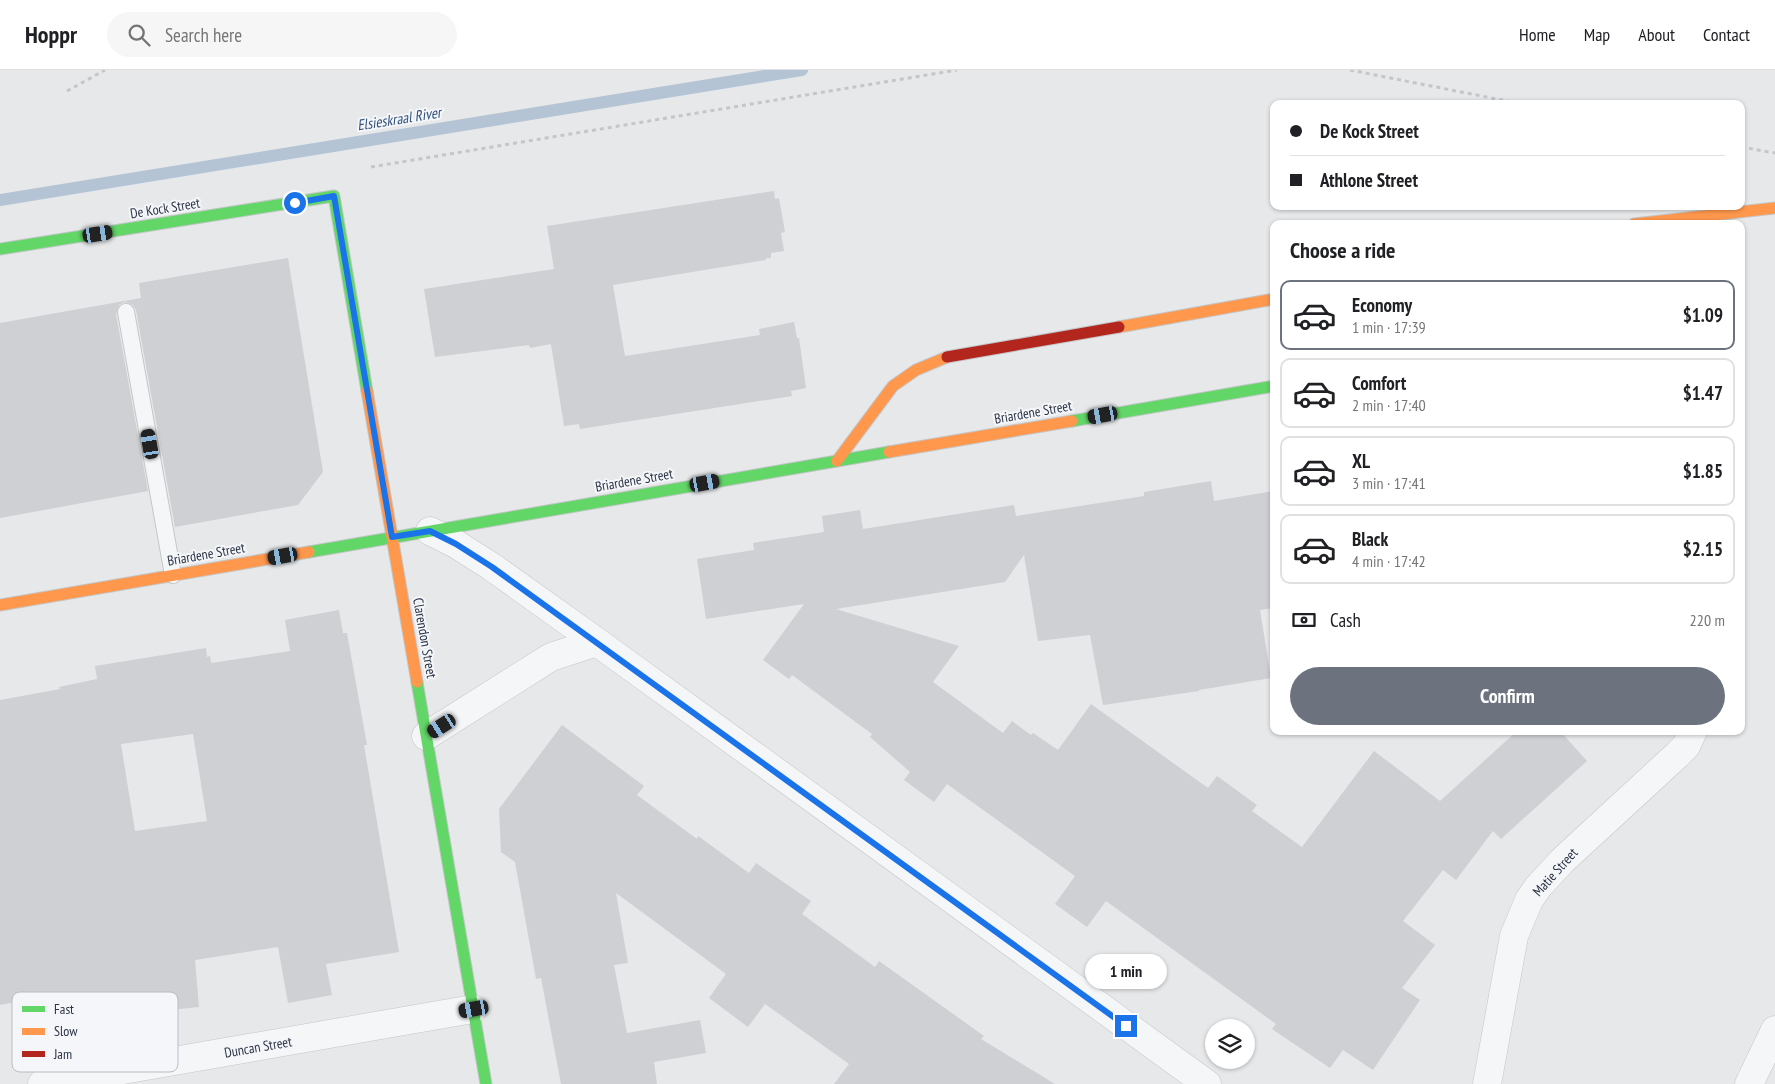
<!DOCTYPE html>
<html lang="en">
<head>
<meta charset="utf-8">
<style>
	:root { --surface:#fff; --page:#f6f6f6; --text:#202124; --muted:#757577; --line:#e0e0e0; --accent:#6c737f }
	body { margin:0; font-family:"PT Sans Narrow",sans-serif; background:var(--page); color:var(--text); height:100vh; display:flex; flex-direction:column; font-size:19px; white-space:nowrap }
	* { box-sizing:border-box; margin:0 }
	p { font-size:16px; color:var(--muted) }
	.icon { flex:none; width:28px; height:28px; fill:none; stroke:currentColor; stroke-width:2; stroke-linecap:round; stroke-linejoin:round }
	.map { position:relative; flex:1; overflow:hidden }
	.details { position:absolute; left:1270px; top:150px; width:475px; height:515px; display:flex; flex-direction:column; background:var(--surface); border-radius:10px; box-shadow:0 1px 4px #0004 }
	.details>* { flex:none }
	.top-card { position:absolute; left:1270px; top:30px; width:475px; height:110px; border-radius:10px; box-shadow:0 1px 4px #0004; display:grid; align-content:center; height:110px; padding:0 20px; background:var(--surface) }
	.tools { position:absolute; left:1205px; top:949px; display:grid; gap:10px }
	.tools a { display:grid; place-items:center; width:50px; height:50px; border-radius:50%; background:var(--surface); box-shadow:0 1px 4px #0004; font-size:25px }
	.end { position:absolute; width:22px; height:22px; margin:-11px; border:6px solid #1a73e8; background:#fff; box-shadow:0 0 0 2px #fff }
	.from { border-radius:50% }
	.bubble { position:absolute; height:35px; border-radius:18px; background:var(--surface); box-shadow:0 1px 4px #0004; font-size:16px; font-weight:700; line-height:35px; text-align:center }
	.car { position:absolute; width:15px; height:30px; margin:-15px -8px; border-radius:6px; box-shadow:0 0 4px 1px #0007; background:linear-gradient(#222 24%,#8ab4d8 0 40%,#222 0 76%,#8ab4d8 0 86%,#222 0) }
	.top-card b { display:flex; align-items:center; gap:18px; height:48px; font-size:19px }
	.top-card b+b { border-top:1px solid var(--line) }
	.top-card i { width:12px; height:12px; background:var(--text) }
	ul { padding:0; list-style:none }
	li { display:flex; align-items:center; gap:15px; height:70px; margin:0 10px 8px; padding:0 10px; border:2px solid var(--line); border-radius:10px }
	li div { flex:1 }
	li b { display:block; font-size:19px }
	li em { font-style:normal; font-weight:700 }
	li.current { border-color:var(--accent) }
	li>.icon { width:45px; height:45px; stroke-width:1.5 }
	h2 { padding:0 20px; font-size:22px; line-height:60px }
	.pay { display:flex; align-items:center; gap:12px; height:55px; padding:0 20px; font-size:19px }
	.pay p { margin-inline-start:auto }
	.action { display:flex; gap:10px; margin-top:auto; padding:10px 20px }
	.action a { flex:1; height:58px; border-radius:30px; background:var(--accent); color:#fff; font-size:20px; font-weight:700; line-height:58px; text-align:center }
	header { display:flex; align-items:center; gap:30px; box-sizing:border-box; height:70px; padding:0 25px; background:var(--surface); border-bottom:1px solid var(--line) }
	header strong { font-size:24px }
	nav { display:flex; gap:28px; margin-inline-start:auto; font-size:18px }
	.search { width:350px; height:45px; background:var(--page); display:flex; align-items:center; gap:12px; box-sizing:border-box; padding:0 18px; border-radius:28px; color:var(--muted); font-size:19px }
	.map>svg:first-child { display:block }
</style>
</head>
<body>
<header>
<strong>Hoppr</strong>
<div class="search"><svg class="icon" aria-label="search" viewBox="0 0 24 24"><circle cx="10" cy="10" r="6"/><path d="M15 15l6 6"/></svg>Search here</div>
<nav><a>Home</a><a>Map</a><a>About</a><a>Contact</a></nav>
</header>
<div class="map">
<svg width="1775" height="1014" viewBox="0 0 1775 1014">
	<rect width="100%" height="100%" fill="#e6e8ea"/>
	<g fill="none" stroke-linecap="round" stroke-linejoin="round">
		<path stroke="#b4c4d5" stroke-width="12" d="M 0,130 L 802,0"/>
	</g>
	<path fill="#ced0d3" fill-rule="evenodd" d="M 774,121 L 775,129 L 779,128 L 785,162 L 781,163 L 784,181 L 771,183 L 771,188 L 766,188 L 766,190 L 613,215 L 625,286 L 760,265 L 759,259 L 794,252 L 797,268 L 799,268 L 806,318 L 791,321 L 792,326 L 580,359 L 579,354 L 564,356 L 551,274 L 530,278 L 529,275 L 435,287 L 424,219 L 554,199 L 547,156 Z
		M 288,188 L 323,402 L 298,435 L 175,457 L 136,240 L 133,235 L 125,232 L 119,235 L 116,244 L 148,421 L 0,448 L 0,253 L 141,228 L 139,213 Z
		M 1211,411 L 1214,431 L 1274,421 L 1274,538 L 1260,540 L 1271,608 L 1199,620 L 1199,621 L 1103,635 L 1090,565 L 1038,571 L 1024,485 L 1005,512 L 836,539 L 959,576 L 933,612 L 1003,663 L 1012,651 L 1031,665 L 1033,663 L 1058,680 L 1091,634 L 1208,718 L 1217,706 L 1257,735 L 1252,741 L 1302,777 L 1374,681 L 1440,731 L 1517,661 L 1560,661 L 1587,691 L 1501,769 L 1493,761 L 1456,810 L 1443,800 L 1403,851 L 1435,875 L 1402,918 L 1420,930 L 1373,1000 L 1343,980 L 1330,998 L 1272,959 L 1276,954 L 1106,831 L 1087,857 L 1055,834 L 1075,806 L 947,714 L 934,732 L 904,710 L 910,702 L 870,667 L 872,664 L 792,605 L 789,609 L 763,590 L 804,534 L 706,549 L 697,489 L 754,480 L 753,473 L 824,462 L 822,446 L 860,440 L 863,459 L 1014,435 L 1016,446 L 1144,426 L 1144,422 Z
		M 339,540 L 343,563 L 347,563 L 367,675 L 364,675 L 399,882 L 326,894 L 332,925 L 288,933 L 278,877 L 195,890 L 199,937 L 141,943 L 140,933 L 87,943 L 86,936 L 60,941 L 58,924 L 0,935 L 0,630 L 60,619 L 59,617 L 97,609 L 95,596 L 206,578 L 207,587 L 210,586 L 211,593 L 290,581 L 285,550 ZM 193,664 L 207,751 L 135,761 L 121,674 Z
		M 562,655 L 644,716 L 637,725 L 697,769 L 698,766 L 749,803 L 756,793 L 811,831 L 802,844 L 875,897 L 879,891 L 984,966 L 981,969 L 1055,1014 L 834,1014 L 849,994 L 765,934 L 748,957 L 709,928 L 726,904 L 616,823 L 628,893 L 614,895 L 627,963 L 700,950 L 706,983 L 654,992 L 657,1014 L 561,1014 L 541,908 L 536,909 L 515,792 L 501,782 L 499,739 Z"/>
	<g fill="none" stroke-linecap="round" stroke-linejoin="round">
		<defs>
			<path id="lane" d="M 126,242 L 173,505"/>
			<path id="street" d="M 430,461 L 456,474 L 492,497 L 597,572 L 1207,1014
				M 426,666 L 551,587 L 597,572
				M 42,1014 L 473,939
				M 1487,1014 L 1514,866 L 1529,830 L 1538,817 L 1563,790 L 1677,685 L 1686,676 L 1693,661
				M 1749,1014 L 1775,960"/>
			<path id="fast" d="M 0,179 L 334,126 L 367,321
				M 1072,351 L 1274,316
				M 309,482 L 889,382
				M 417,612 L 486,1014"/>
			<path id="slow" d="M 1634,154 L 1775,138
				M 1119,257 L 1274,229
				M 367,321 L 417,612
				M 889,382 L 1072,351
				M 837,391 L 893,316 L 916,300 L 947,287
				M 0,535 L 309,482"/>
			<path id="jam" d="M 947,287 L 1119,257"/>
		</defs>
		<use href="#lane" stroke="#c4c6c8" stroke-width="18"/>
		<use href="#street" stroke="#c4c6c8" stroke-width="29"/>
		<use href="#fast" stroke="#c4c6c8" stroke-width="13"/>
		<use href="#slow" stroke="#c4c6c8" stroke-width="13"/>
		<use href="#jam" stroke="#c4c6c8" stroke-width="13"/>
		<path stroke="#c5c6ca" stroke-width="3" stroke-dasharray="4 4" stroke-linecap="butt" d="M 1350,0 L 1522,34
			M 67,21 L 105,0
			M 1741,77 L 1775,83
			M 371,97 L 957,0"/>
		<use href="#lane" stroke="#f5f6f7" stroke-width="16"/>
		<use href="#street" stroke="#f5f6f7" stroke-width="28"/>
		<use href="#fast" stroke="#63d668" stroke-width="11"/>
		<use href="#slow" stroke="#ff974d" stroke-width="11"/>
		<use href="#jam" stroke="#b3261e" stroke-width="11"/>
	</g>
	<g fill="none" stroke-linecap="round" stroke-linejoin="round">
		<path stroke="#1a73e8" stroke-width="6" d="M 295,133 L 334,126 L 392,467 L 430,461 L 456,474 L 492,497 L 1126,956"/>
	</g>
	<g text-anchor="middle" stroke-width="4" stroke-linejoin="round" paint-order="stroke">
		<g font-size="14" fill="#2b3445" stroke="#f4f6f9">
			<text transform="translate(165 138) rotate(-9)" y="5">De Kock Street</text>
			<text transform="translate(1033 342) rotate(-10)" y="5">Briardene Street</text>
			<text transform="translate(634 410) rotate(-10)" y="5">Briardene Street</text>
			<text transform="translate(206 484) rotate(-10)" y="5">Briardene Street</text>
			<text transform="translate(425 568) rotate(80)" y="5">Clarendon Street</text>
			<text transform="translate(1555 802) rotate(-48)" y="5">Matie Street</text>
			<text transform="translate(258 977) rotate(-10)" y="5">Duncan Street</text>
		</g>
		<g font-size="15" font-style="italic" fill="#34527a" stroke="#f4f6f9">
			<text transform="translate(399 49) rotate(-9)" y="5">Elsieskraal River</text>
		</g>
	</g>
	<rect x="12" y="922" width="166" height="80" rx="8" fill="#f4f6f9" stroke="#b8bcc3" stroke-width="1"/>
	<rect x="22" y="936" width="23" height="6" fill="#63d668"/>
	<rect x="22" y="958" width="23" height="7" fill="#ff974d"/>
	<rect x="22" y="981" width="23" height="6" fill="#b3261e"/>
	<g font-size="14" fill="#2b3445">
		<text x="54" y="944">Fast</text>
		<text x="54" y="966">Slow</text>
		<text x="54" y="989">Jam</text>
	</g>
</svg>
<div class="tools">
<a><svg class="icon" aria-label="layers" viewBox="0 0 24 24"><path d="M12 4l9 5-9 5-9-5zM3 14l9 5 9-5"/></svg></a>
</div>
<i class="end from" style="left:295px;top:133px"></i>
<i class="end" style="left:1126px;top:956px"></i>
<div class="bubble" style="left:1085px;top:884px;width:82px">1 min</div>
<i class="car" style="left:98px;top:164px;rotate:81deg"></i>
<i class="car" style="left:1103px;top:345px;rotate:260deg"></i>
<i class="car" style="left:150px;top:374px;rotate:350deg"></i>
<i class="car" style="left:705px;top:413px;rotate:80deg"></i>
<i class="car" style="left:283px;top:486px;rotate:260deg"></i>
<i class="car" style="left:442px;top:656px;rotate:238deg"></i>
<i class="car" style="left:474px;top:939px;rotate:260deg"></i>
<div class="top-card">
<b><i class="from"></i>De Kock Street</b>
<b><i></i>Athlone Street</b>
</div>
<section class="details">
<h2>Choose a ride</h2>
<ul>
<li class="current"><svg class="icon" aria-label="car" viewBox="0 0 24 24"><path d="M5 17H2v-5l4-1 3-4h7l3 4 3 1v5h-3M9 17h6M6 11h13"/><circle cx="7" cy="17" r="2"/><circle cx="17" cy="17" r="2"/></svg><div><b>Economy</b><p>1 min · 17:39</p></div><em>$1.09</em></li>
<li><svg class="icon" aria-label="car" viewBox="0 0 24 24"><path d="M5 17H2v-5l4-1 3-4h7l3 4 3 1v5h-3M9 17h6M6 11h13"/><circle cx="7" cy="17" r="2"/><circle cx="17" cy="17" r="2"/></svg><div><b>Comfort</b><p>2 min · 17:40</p></div><em>$1.47</em></li>
<li><svg class="icon" aria-label="car" viewBox="0 0 24 24"><path d="M5 17H2v-5l4-1 3-4h7l3 4 3 1v5h-3M9 17h6M6 11h13"/><circle cx="7" cy="17" r="2"/><circle cx="17" cy="17" r="2"/></svg><div><b>XL</b><p>3 min · 17:41</p></div><em>$1.85</em></li>
<li><svg class="icon" aria-label="car" viewBox="0 0 24 24"><path d="M5 17H2v-5l4-1 3-4h7l3 4 3 1v5h-3M9 17h6M6 11h13"/><circle cx="7" cy="17" r="2"/><circle cx="17" cy="17" r="2"/></svg><div><b>Black</b><p>4 min · 17:42</p></div><em>$2.15</em></li>
</ul>
<div class="pay"><svg class="icon" aria-label="cash" viewBox="0 0 24 24"><path d="M3 7h18v10H3z"/><circle cx="12" cy="12" r="2"/></svg>Cash<p>220 m</p></div>
<div class="action"><a>Confirm</a></div>
</section>
</div>
</body>
</html>
